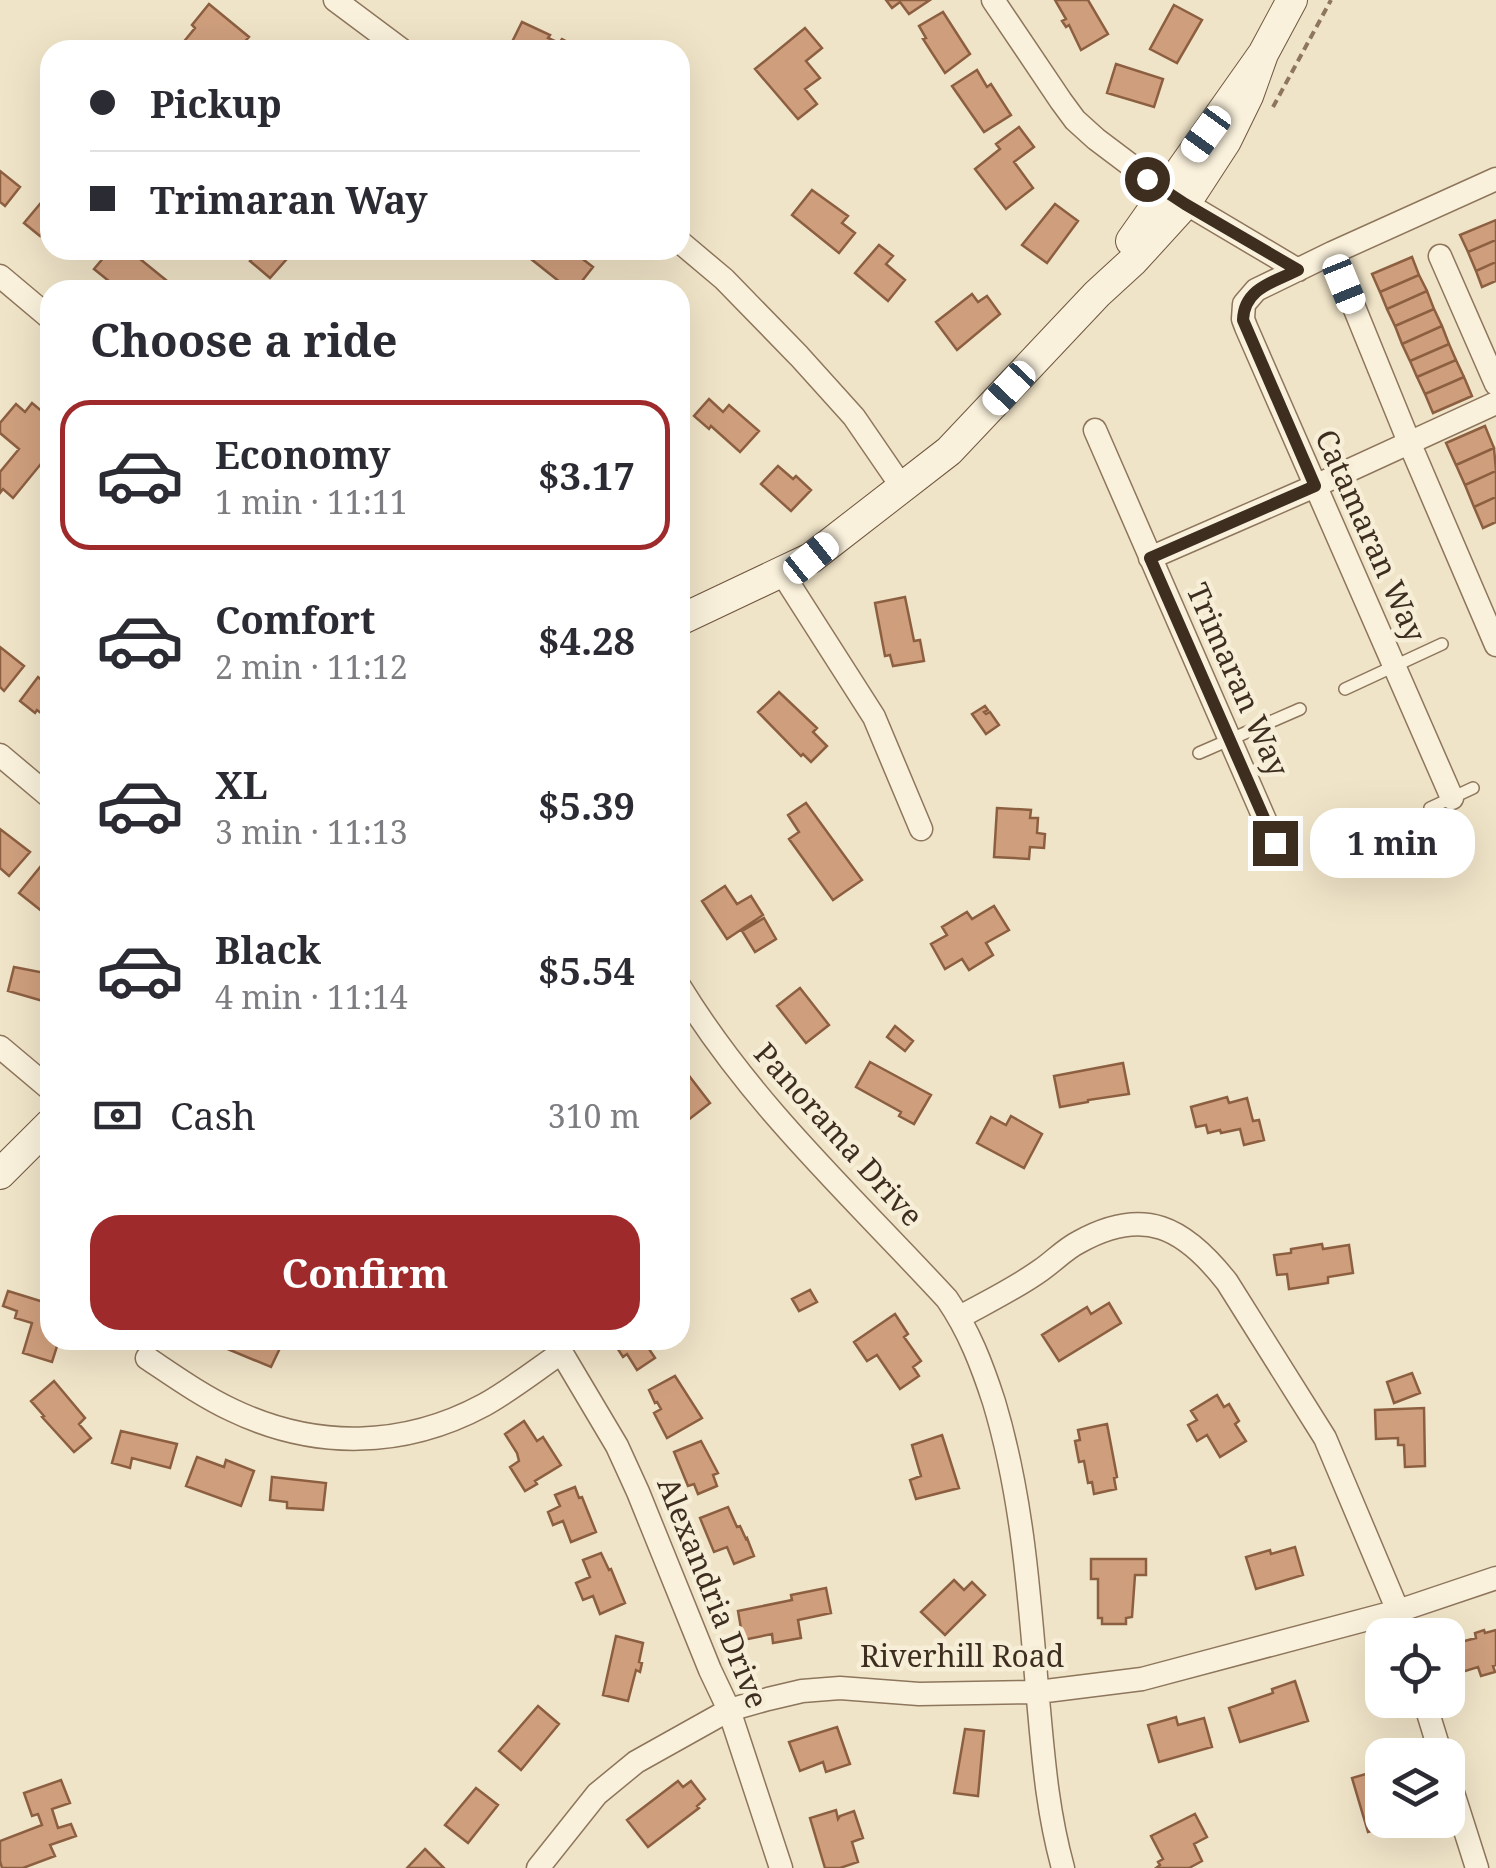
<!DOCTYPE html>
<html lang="en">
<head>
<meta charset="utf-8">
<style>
	:root { --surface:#fff; --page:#f7f7f7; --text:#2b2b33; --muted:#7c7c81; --line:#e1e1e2; --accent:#9e2a2b }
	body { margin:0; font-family:"Noto Serif",serif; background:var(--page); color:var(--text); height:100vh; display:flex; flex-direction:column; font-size:38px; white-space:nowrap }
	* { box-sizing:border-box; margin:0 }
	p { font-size:32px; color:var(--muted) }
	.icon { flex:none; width:55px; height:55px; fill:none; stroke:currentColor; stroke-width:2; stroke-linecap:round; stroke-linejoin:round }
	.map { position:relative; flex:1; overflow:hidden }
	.drawer { position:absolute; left:40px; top:280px; width:650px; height:1070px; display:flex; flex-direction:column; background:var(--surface); border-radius:30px; box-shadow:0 10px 40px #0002 }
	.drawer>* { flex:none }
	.guide { position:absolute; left:40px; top:40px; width:650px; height:220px; border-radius:30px; box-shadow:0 10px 40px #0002; display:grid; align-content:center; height:220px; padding:0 50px; background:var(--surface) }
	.fabs { position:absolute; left:1365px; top:1618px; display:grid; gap:20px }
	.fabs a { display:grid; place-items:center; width:100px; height:100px; border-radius:20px; background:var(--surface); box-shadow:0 10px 40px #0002; font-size:50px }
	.end { position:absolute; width:45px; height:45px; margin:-22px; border:12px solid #3d2e20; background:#fff; box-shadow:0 0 0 5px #fff }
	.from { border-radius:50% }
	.bubble { position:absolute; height:70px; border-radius:30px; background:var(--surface); box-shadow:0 10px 40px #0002; font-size:32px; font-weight:700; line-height:70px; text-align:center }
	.car { position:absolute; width:30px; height:60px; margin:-30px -15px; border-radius:12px; box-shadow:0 0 8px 2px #0007; background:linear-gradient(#fff 24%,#345 0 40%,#fff 0 76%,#345 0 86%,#fff 0) }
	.guide b { display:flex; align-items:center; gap:35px; height:95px; font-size:38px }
	.guide b+b { border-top:2px solid var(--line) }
	.guide i { width:25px; height:25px; background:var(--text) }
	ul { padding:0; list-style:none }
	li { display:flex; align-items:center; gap:30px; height:150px; margin:0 20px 15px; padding:0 30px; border:5px solid transparent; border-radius:30px }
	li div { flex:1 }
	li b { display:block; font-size:38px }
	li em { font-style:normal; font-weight:700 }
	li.selected { border-color:var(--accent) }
	li>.icon { width:90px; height:90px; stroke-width:1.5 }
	h2 { padding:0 50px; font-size:45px; line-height:120px }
	.pay { display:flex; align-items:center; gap:25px; height:110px; padding:0 50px; font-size:38px }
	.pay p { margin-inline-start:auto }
	.button { display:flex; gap:20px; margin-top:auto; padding:20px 50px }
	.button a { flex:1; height:115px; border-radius:30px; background:var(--accent); color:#fff; font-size:40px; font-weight:700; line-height:115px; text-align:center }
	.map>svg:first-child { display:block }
</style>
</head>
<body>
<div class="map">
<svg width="1496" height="1868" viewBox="0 0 1496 1868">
	<rect width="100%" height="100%" fill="#f0e4c8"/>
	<path fill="#cf9f7d" stroke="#8d5f41" stroke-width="2.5" d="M 886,0 L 930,0 L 909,14 L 900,2 L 892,8 Z
		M 1055,0 L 1088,0 L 1108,34 L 1081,50 L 1069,25 L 1066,27 L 1062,21 L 1066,19 Z
		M 209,4 L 249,37 L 241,46 L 245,50 L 177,50 L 195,28 L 192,25 Z
		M 1174,5 L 1202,20 L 1177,63 L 1150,49 Z
		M 943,12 L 970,54 L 945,73 L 923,39 L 926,38 L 919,26 Z
		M 522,22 L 550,35 L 548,38 L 559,43 L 562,39 L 583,50 L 516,50 L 510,46 Z
		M 805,28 L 822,48 L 806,61 L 820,78 L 805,89 L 817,104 L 798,119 L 755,69 Z
		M 1116,64 L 1163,79 L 1154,107 L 1107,93 Z
		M 977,70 L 987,87 L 991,84 L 1011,115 L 984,132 L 952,86 Z
		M 1019,127 L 1034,147 L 1014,162 L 1033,188 L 1006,209 L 975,169 L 1000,149 L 996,144 Z
		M 0,171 L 20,187 L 5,206 L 0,202 Z
		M 812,190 L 848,216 L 842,223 L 855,233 L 839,253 L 792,215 Z
		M 50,192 L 50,238 L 44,232 L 40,236 L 24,223 Z
		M 1055,204 L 1078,221 L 1047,263 L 1022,245 Z
		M 1496,220 L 1496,240 L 1468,252 L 1460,235 Z
		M 1496,240 L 1496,262 L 1476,271 L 1468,252 Z
		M 879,245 L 893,256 L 886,264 L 905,280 L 888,301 L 855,273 Z
		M 110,250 L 129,250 L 172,285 L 168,290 L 120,290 L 94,269 Z
		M 259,250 L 290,250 L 293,252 L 270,278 L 250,261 Z
		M 539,250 L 571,250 L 593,267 L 575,290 L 570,290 L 531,259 Z
		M 1412,257 L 1419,275 L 1380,292 L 1372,274 Z
		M 1496,262 L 1496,281 L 1482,287 L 1476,271 Z
		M 1419,275 L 1427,291 L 1387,309 L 1380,292 Z
		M 1427,291 L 1434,309 L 1395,326 L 1387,309 Z
		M 972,294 L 978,302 L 987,296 L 1000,314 L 957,350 L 936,322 Z
		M 1434,309 L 1442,326 L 1402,344 L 1395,326 Z
		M 1442,326 L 1449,344 L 1410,361 L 1402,344 Z
		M 1449,344 L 1456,360 L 1417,377 L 1410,361 Z
		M 1456,360 L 1464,377 L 1425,394 L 1417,377 Z
		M 1464,377 L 1472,396 L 1433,413 L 1425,394 Z
		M 709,399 L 723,412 L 729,405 L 759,431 L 740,452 L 711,426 L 709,429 L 694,416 Z
		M 32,403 L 50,418 L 50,464 L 45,470 L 40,465 L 13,498 L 3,489 L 0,493 L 0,472 L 19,449 L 0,433 L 0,423 L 16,404 L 25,412 Z
		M 1485,426 L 1494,448 L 1456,465 L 1446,443 Z
		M 1494,448 L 1496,471 L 1465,485 L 1456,465 Z
		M 778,466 L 793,479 L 796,476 L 811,490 L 791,511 L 761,484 Z
		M 1496,471 L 1496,497 L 1474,507 L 1465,485 Z
		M 1496,497 L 1496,522 L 1483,528 L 1474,507 Z
		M 905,597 L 914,641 L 920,640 L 924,661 L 893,666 L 890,655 L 885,656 L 875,603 Z
		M 0,647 L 24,666 L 4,691 L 0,687 Z
		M 38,677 L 50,687 L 50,720 L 37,710 L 35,713 L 20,701 Z
		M 779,692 L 817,728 L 813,732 L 827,746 L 811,762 L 803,754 L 801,756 L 758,712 Z
		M 985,706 L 988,710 L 984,712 L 986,714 L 990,712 L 999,725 L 986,734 L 972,714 Z
		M 806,803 L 862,880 L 833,900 L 789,839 L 799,832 L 788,815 Z
		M 997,808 L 1031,810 L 1030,818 L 1038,818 L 1037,833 L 1045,834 L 1044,848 L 1030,847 L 1029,859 L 994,857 Z
		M 0,829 L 30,852 L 9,876 L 0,868 Z
		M 45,861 L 50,865 L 50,914 L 48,916 L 19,893 Z
		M 725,886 L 737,904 L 751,896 L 763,915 L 727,939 L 702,901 Z
		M 994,906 L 1009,930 L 986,943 L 993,955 L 969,970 L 962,959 L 945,969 L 931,944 L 947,935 L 942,927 L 967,912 L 972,919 Z
		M 764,918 L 776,939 L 755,952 L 742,931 Z
		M 14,967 L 50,974 L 50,1003 L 8,991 Z
		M 800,988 L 829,1025 L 806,1043 L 777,1006 Z
		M 895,1026 L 913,1041 L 905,1051 L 887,1037 Z
		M 870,1062 L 931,1095 L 914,1124 L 899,1116 L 901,1112 L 856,1087 Z
		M 1123,1063 L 1129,1094 L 1088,1100 L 1088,1102 L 1060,1107 L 1054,1076 Z
		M 680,1064 L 710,1103 L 683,1124 L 680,1120 Z
		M 1227,1097 L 1229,1103 L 1247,1098 L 1253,1121 L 1259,1120 L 1264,1140 L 1244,1145 L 1240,1129 L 1221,1133 L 1220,1130 L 1208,1133 L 1206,1125 L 1196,1127 L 1191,1107 Z
		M 1011,1116 L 1042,1134 L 1024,1168 L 977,1143 L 991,1117 L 1006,1125 Z
		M 1322,1244 L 1323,1249 L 1349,1245 L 1353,1273 L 1328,1277 L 1328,1283 L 1289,1289 L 1287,1274 L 1277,1275 L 1274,1255 L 1291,1253 L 1291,1249 Z
		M 810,1290 L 817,1302 L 799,1311 L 792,1299 Z
		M 8,1291 L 50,1304 L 50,1340 L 59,1340 L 52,1362 L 23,1353 L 32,1323 L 15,1318 L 17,1311 L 3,1306 Z
		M 1109,1303 L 1121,1323 L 1059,1361 L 1042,1335 L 1087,1307 L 1091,1314 Z
		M 895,1314 L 908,1334 L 904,1337 L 921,1361 L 913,1367 L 919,1376 L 900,1389 L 877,1355 L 867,1361 L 854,1342 Z
		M 220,1340 L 263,1340 L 280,1348 L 271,1367 L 218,1345 Z
		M 612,1340 L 649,1340 L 645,1343 L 655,1358 L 637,1370 L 627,1354 L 623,1357 Z
		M 1412,1373 L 1420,1393 L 1394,1403 L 1387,1382 Z
		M 675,1376 L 702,1418 L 667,1438 L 654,1413 L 661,1409 L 657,1402 L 655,1403 L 649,1390 Z
		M 54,1381 L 85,1418 L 79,1424 L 91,1438 L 74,1452 L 42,1417 L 44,1416 L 31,1401 Z
		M 1217,1395 L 1224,1407 L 1229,1404 L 1239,1421 L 1235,1424 L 1246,1441 L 1220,1457 L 1207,1435 L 1197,1441 L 1188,1425 L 1197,1420 L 1191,1411 Z
		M 1424,1408 L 1425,1466 L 1405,1467 L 1404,1445 L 1398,1445 L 1398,1438 L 1376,1439 L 1375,1410 Z
		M 524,1421 L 537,1441 L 543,1437 L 561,1465 L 535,1481 L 537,1484 L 525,1491 L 510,1467 L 519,1461 L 517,1453 L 505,1434 Z
		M 1107,1424 L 1117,1477 L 1114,1478 L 1116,1489 L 1094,1494 L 1092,1482 L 1088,1483 L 1084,1461 L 1079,1462 L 1075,1441 L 1080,1440 L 1078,1430 Z
		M 121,1431 L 177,1444 L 170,1468 L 132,1458 L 130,1468 L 112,1463 Z
		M 942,1435 L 959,1488 L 916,1499 L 910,1480 L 921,1476 L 912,1445 Z
		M 701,1441 L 718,1473 L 713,1475 L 717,1486 L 698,1494 L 694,1484 L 688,1486 L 674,1452 Z
		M 197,1457 L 224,1467 L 226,1460 L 254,1471 L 241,1506 L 186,1486 Z
		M 272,1477 L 326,1483 L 323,1510 L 287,1508 L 287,1502 L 270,1500 Z
		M 575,1487 L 579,1498 L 582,1497 L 596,1532 L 571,1542 L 563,1521 L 553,1525 L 548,1512 L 560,1506 L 555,1495 Z
		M 728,1507 L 737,1527 L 740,1526 L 746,1539 L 747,1538 L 754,1556 L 734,1564 L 727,1547 L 714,1552 L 700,1518 Z
		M 1295,1547 L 1303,1575 L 1256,1589 L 1246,1557 L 1270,1550 L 1271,1554 Z
		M 601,1553 L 609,1570 L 611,1569 L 625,1603 L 600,1614 L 593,1596 L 583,1600 L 576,1583 L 590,1577 L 583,1560 Z
		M 1091,1559 L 1146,1559 L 1146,1575 L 1135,1575 L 1132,1617 L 1126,1618 L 1126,1624 L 1102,1624 L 1102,1618 L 1098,1618 L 1098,1579 L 1091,1579 Z
		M 954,1580 L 964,1590 L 972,1582 L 985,1595 L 945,1635 L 921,1612 Z
		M 826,1588 L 831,1613 L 798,1620 L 801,1638 L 773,1643 L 772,1634 L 743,1640 L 738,1611 L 792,1600 L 791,1595 Z
		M 1484,1630 L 1485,1633 L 1496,1630 L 1496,1665 L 1493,1666 L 1495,1672 L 1481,1676 L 1478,1667 L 1462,1672 L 1453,1644 L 1476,1638 L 1475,1633 Z
		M 616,1636 L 643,1643 L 639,1662 L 642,1663 L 640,1672 L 636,1670 L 628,1701 L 603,1695 Z
		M 1295,1681 L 1308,1721 L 1240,1742 L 1229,1708 L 1273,1693 L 1272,1689 Z
		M 538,1706 L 559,1724 L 521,1770 L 499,1751 Z
		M 1176,1717 L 1178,1725 L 1204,1718 L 1212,1747 L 1159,1762 L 1148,1725 Z
		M 837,1727 L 850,1764 L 826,1772 L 823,1762 L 800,1771 L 789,1742 Z
		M 965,1729 L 984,1731 L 978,1796 L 954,1793 Z
		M 1376,1771 L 1382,1788 L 1382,1820 L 1388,1820 L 1390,1826 L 1368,1832 L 1352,1778 Z
		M 61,1780 L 70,1803 L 52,1809 L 58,1828 L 71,1824 L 76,1836 L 50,1845 L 55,1856 L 23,1868 L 2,1868 L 0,1861 L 0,1841 L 42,1825 L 38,1814 L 32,1816 L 24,1793 Z
		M 678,1781 L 683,1787 L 691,1781 L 705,1799 L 697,1806 L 699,1808 L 648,1847 L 627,1820 Z
		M 476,1788 L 498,1805 L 468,1843 L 445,1825 Z
		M 836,1810 L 838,1819 L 840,1816 L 854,1811 L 863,1838 L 852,1842 L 858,1862 L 840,1868 L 825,1868 L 810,1818 Z
		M 1195,1814 L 1207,1837 L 1194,1844 L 1202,1861 L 1189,1868 L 1156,1868 L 1160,1865 L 1158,1862 L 1163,1859 L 1151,1836 Z
		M 425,1849 L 444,1868 L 407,1868 Z"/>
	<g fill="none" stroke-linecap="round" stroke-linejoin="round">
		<defs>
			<path id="service" d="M 1345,689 L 1442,644
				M 1199,753 L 1300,709
				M 1430,808 L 1473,788"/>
			<path id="minor" d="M 335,0 L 402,50
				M 993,0 L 1061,101 L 1075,120 L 1096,139 L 1165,191 L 1298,270
				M 680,242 L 724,279 L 799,356 L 854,417 L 902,487
				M 1332,253 L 1409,442 L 1496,645
				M 1440,256 L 1496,384
				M 0,276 L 50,318
				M 1095,430 L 1275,843
				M 1150,558 L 1315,486 L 1496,403
				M 782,573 L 874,717 L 921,829
				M 0,755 L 50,797
				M 1452,798 L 1246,327 L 1243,319 L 1244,304 L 1256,290 L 1332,253 L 1496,179
				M 680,987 C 753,1106 853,1197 947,1299 C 969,1331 982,1365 994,1402 C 1022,1495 1029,1591 1037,1688 C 1043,1751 1046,1806 1063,1868
				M 0,1047 L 50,1089
				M 960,1317 C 987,1302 1016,1288 1041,1270 C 1054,1261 1065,1249 1079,1242 C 1144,1206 1184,1227 1227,1282 L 1325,1438 L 1398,1611 L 1405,1635
				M 554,1340 L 617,1446 L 638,1492 L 710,1670 L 729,1710 L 781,1868
				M 147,1358 C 174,1376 202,1396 232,1410 C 315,1450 404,1448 484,1405 C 511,1390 536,1370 561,1353
				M 1424,1700 L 1441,1755
				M 1448,1777 L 1477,1868
				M 538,1868 L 597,1794 L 636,1762 L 729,1710 L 768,1699 L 802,1691 L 840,1688 L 919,1694 L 1038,1692 L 1142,1679 L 1398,1611 L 1496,1578"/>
			<path id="secondary" d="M 1131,241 L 1263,54 L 1292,0
				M 680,620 L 811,558 L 949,451 L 1097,294 L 1133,261 L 1185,204 L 1226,141 L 1248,96 L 1263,54
				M 0,1174 L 50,1124"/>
		</defs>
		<use href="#service" stroke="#8d765c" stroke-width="14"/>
		<use href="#minor" stroke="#8d765c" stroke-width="25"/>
		<use href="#secondary" stroke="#6f573f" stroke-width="32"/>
		<path stroke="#8d765c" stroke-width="4" stroke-dasharray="8 5" stroke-linecap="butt" d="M 1273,107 L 1331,0"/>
		<use href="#service" stroke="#faf1dc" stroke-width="11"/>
		<use href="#minor" stroke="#faf1dc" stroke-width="22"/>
		<use href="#secondary" stroke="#faf1dc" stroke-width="30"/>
	</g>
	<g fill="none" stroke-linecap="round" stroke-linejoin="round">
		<path stroke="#3d2e20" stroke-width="12" d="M 1147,179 L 1185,204 L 1298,270 C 1274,282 1244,288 1243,320 L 1315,486 L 1150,558 L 1275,843"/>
	</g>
	<g text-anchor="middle" stroke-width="9" stroke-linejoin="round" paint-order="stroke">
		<g font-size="30" fill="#3d2e20" stroke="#f7eed8">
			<text transform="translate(1370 536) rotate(66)" y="10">Catamaran Way</text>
			<text transform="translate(1237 680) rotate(66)" y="10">Trimaran Way</text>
			<text transform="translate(838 1135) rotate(48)" y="10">Panorama Drive</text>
			<text transform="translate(712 1593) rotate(68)" y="10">Alexandria Drive</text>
			<text x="962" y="1667">Riverhill Road</text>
		</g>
	</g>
</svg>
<div class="fabs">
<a><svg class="icon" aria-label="locate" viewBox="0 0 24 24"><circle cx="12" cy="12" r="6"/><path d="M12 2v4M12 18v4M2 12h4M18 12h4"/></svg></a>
<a><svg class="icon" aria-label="layers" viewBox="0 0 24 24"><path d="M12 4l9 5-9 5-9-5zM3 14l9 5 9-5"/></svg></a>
</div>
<i class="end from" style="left:1147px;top:179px"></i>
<i class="end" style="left:1275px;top:843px"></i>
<div class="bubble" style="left:1310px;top:808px;width:165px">1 min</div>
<i class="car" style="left:1206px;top:134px;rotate:216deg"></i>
<i class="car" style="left:1344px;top:284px;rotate:158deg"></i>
<i class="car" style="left:1009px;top:388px;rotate:223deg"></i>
<i class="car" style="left:811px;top:558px;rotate:51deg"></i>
<div class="guide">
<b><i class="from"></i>Pickup</b>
<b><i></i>Trimaran Way</b>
</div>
<section class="drawer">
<h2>Choose a ride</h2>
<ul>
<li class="selected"><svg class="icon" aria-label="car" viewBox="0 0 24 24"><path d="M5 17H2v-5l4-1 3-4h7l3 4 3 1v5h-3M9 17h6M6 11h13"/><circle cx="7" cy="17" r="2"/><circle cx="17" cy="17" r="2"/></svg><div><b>Economy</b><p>1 min · 11:11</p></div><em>$3.17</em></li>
<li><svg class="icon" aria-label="car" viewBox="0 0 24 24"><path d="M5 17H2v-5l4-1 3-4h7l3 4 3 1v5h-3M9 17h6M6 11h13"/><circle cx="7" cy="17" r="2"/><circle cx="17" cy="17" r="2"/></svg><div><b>Comfort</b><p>2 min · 11:12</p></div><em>$4.28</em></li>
<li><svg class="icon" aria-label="car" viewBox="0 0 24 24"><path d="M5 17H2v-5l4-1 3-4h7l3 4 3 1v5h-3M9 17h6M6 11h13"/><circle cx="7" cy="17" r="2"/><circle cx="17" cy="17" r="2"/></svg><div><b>XL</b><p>3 min · 11:13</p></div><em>$5.39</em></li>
<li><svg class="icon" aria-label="car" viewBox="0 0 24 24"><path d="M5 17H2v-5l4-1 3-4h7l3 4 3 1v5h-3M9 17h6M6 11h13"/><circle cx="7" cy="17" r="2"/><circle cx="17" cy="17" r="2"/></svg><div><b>Black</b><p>4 min · 11:14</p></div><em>$5.54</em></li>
</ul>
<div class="pay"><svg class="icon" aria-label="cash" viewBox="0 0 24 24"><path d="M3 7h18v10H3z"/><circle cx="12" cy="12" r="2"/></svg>Cash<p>310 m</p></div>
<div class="button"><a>Confirm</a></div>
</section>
</div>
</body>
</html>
